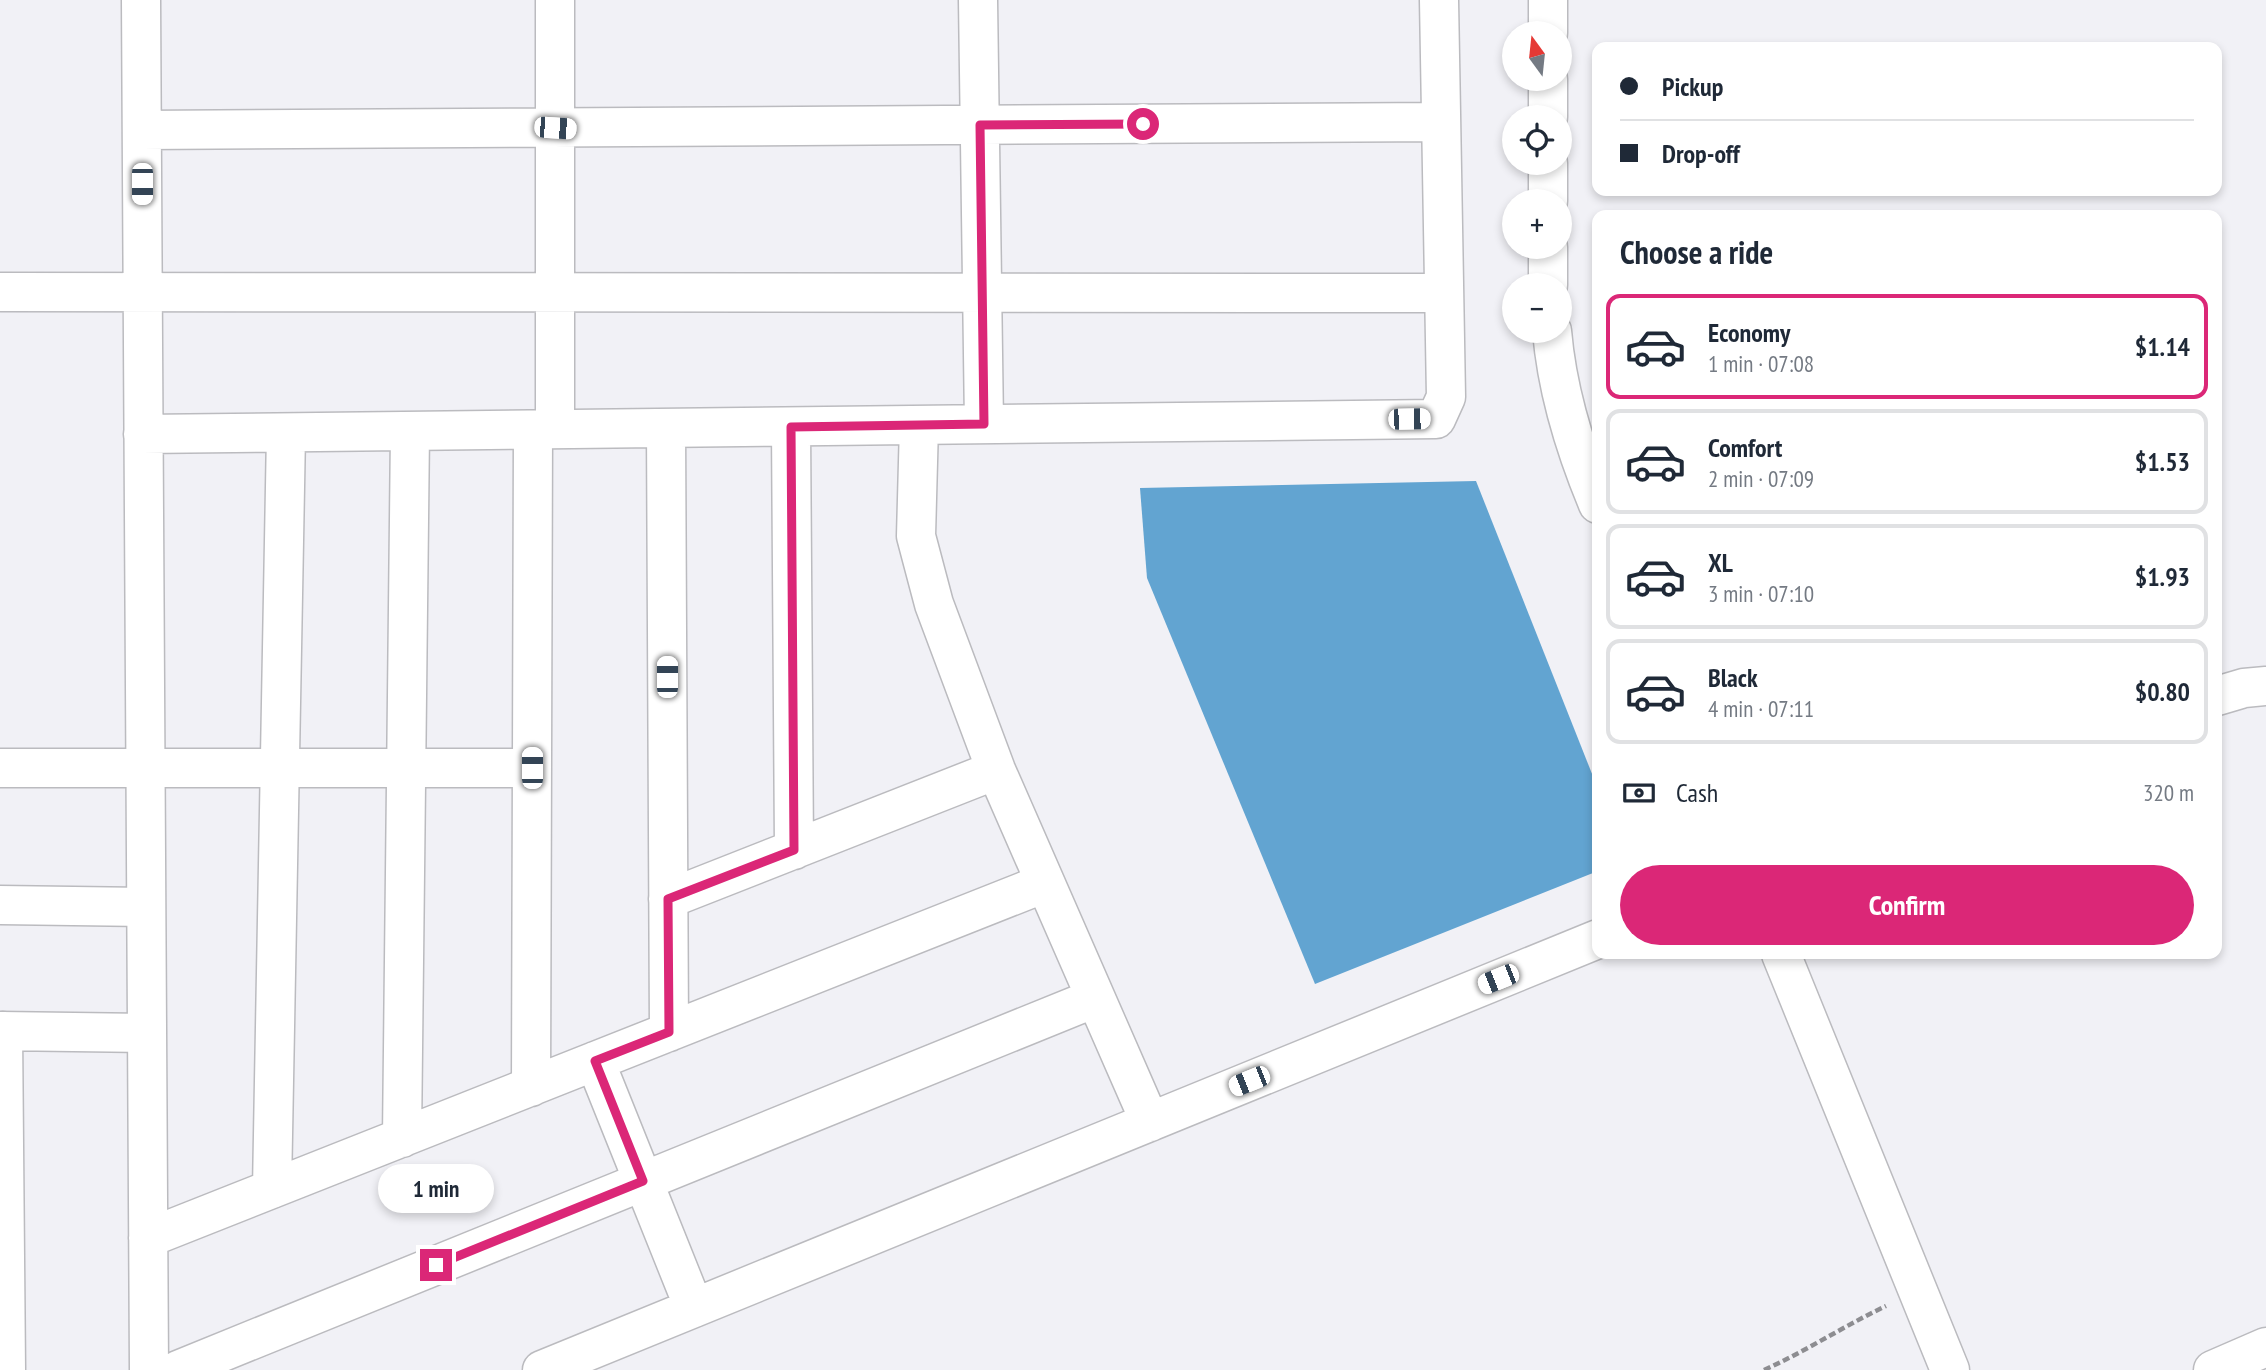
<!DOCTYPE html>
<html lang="en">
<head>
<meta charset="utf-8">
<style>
	:root { --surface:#fff; --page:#f2f2f3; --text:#1f2937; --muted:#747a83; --line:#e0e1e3; --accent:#db2777 }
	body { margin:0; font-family:"PT Sans Narrow",sans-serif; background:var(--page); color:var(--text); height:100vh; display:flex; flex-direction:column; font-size:26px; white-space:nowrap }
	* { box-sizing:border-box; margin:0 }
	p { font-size:23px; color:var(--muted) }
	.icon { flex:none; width:38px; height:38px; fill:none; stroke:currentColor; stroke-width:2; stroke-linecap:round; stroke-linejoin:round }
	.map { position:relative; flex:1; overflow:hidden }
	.side { position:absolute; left:1592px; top:210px; width:630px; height:749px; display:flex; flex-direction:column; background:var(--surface); border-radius:14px; box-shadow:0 4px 10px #0003 }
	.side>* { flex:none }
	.guide { position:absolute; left:1592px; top:42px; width:630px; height:154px; border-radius:14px; box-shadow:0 4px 10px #0003; display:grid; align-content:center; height:154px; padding:0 28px; background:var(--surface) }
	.needle { width:46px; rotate:345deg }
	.controls { position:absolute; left:1502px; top:21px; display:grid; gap:14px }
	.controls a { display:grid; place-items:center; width:70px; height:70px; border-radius:50%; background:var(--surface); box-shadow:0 4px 10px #0003; font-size:35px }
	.end { position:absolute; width:32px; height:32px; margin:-16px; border:9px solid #db2777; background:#fff; box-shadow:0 0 0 4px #fff }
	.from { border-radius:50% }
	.bubble { position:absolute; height:49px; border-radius:24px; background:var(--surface); box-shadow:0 4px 10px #0003; font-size:23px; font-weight:800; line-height:49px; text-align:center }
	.car { position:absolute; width:21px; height:42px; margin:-21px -10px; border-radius:9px; box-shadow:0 0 5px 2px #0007; background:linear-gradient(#fff 24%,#345 0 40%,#fff 0 76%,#345 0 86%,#fff 0) }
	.guide b { display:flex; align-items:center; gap:24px; height:66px; font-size:26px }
	.guide b+b { border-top:2px solid var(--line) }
	.guide i { width:18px; height:18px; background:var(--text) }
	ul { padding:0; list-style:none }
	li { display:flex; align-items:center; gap:21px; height:105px; margin:0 14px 10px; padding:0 14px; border:4px solid var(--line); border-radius:14px }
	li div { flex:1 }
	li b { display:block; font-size:26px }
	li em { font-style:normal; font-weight:800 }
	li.selected { border-color:var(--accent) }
	li>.icon { width:63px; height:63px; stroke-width:1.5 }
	h2 { padding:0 28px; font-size:32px; line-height:84px }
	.pay { display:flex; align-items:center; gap:18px; height:77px; padding:0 28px; font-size:26px }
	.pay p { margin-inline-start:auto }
	.button { display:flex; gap:14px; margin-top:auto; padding:14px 28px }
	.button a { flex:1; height:80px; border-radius:42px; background:var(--accent); color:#fff; font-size:28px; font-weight:800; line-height:80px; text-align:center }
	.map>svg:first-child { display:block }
</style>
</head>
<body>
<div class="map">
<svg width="2266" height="1370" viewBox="0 0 2266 1370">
	<rect width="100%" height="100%" fill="#f1f1f6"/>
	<path fill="#62a4d1" d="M 1476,481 L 1598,789 L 1598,871 L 1315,984 L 1147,578 L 1140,488 Z"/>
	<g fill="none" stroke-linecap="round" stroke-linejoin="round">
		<defs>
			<path id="minor" d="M 141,0 L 149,1370
				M 978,0 L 984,424
				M 1548,0 L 1548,33
				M 1548,79 L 1548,117
				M 142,130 L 1441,122
				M 1548,201 L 1548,163
				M 1548,285 L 1548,247
				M 0,292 L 1444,293
				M 1552,331 C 1557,391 1575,449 1598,504
				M 919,425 L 916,536 L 934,604 L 996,770 L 1150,1122
				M 791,427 L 794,850
				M 666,428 L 669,1032
				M 555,429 L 555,0
				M 143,434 L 1436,419 L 1446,397 L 1439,0
				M 2217,696 L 2244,688 L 2266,686
				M 0,768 L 532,768
				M 668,899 L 996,770
				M 0,905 L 146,907
				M 1781,954 L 1950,1370
				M 0,1031 L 147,1033
				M 3,1031 L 6,1370
				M 595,1061 L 694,1308
				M 531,1087 L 533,430
				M 402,1138 L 410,431
				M 272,1189 L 286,433
				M 148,1238 L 1045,883
				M 178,1370 L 1095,998
				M 542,1370 L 1598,939
				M 2213,1370 L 2266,1347"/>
		</defs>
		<use href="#minor" stroke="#bbbbbf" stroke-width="41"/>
		<path stroke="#8d8d91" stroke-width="4.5" stroke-dasharray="7 3.5" stroke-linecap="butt" d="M 1764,1370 C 1806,1351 1844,1326 1886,1306"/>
		<use href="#minor" stroke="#fff" stroke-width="38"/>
	</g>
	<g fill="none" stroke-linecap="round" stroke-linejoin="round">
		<path stroke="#db2777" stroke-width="9" d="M 436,1265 L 643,1181 L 595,1061 L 669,1032 L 668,899 L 794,850 L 791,427 L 984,424 L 980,125 L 1143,124"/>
	</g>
</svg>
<div class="controls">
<a><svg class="needle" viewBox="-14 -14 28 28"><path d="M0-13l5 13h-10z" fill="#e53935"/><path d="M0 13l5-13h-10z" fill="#747a83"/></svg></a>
<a><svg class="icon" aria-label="locate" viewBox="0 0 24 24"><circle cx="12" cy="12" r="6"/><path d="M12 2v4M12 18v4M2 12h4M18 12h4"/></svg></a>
<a>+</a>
<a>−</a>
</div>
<i class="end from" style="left:1143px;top:124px"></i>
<i class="end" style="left:436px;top:1265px"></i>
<div class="bubble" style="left:378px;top:1164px;width:116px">1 min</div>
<i class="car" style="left:555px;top:128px;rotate:94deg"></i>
<i class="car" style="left:142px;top:184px;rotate:180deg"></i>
<i class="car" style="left:1409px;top:419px;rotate:89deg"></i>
<i class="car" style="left:667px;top:677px;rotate:0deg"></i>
<i class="car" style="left:532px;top:768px;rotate:0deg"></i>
<i class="car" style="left:1498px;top:979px;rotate:248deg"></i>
<i class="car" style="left:1249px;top:1081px;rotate:248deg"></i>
<div class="guide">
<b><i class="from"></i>Pickup</b>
<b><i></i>Drop-off</b>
</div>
<section class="side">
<h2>Choose a ride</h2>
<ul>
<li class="selected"><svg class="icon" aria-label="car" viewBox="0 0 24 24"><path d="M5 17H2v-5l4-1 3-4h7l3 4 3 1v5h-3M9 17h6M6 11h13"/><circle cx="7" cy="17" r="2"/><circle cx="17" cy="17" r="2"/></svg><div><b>Economy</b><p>1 min · 07:08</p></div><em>$1.14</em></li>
<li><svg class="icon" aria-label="car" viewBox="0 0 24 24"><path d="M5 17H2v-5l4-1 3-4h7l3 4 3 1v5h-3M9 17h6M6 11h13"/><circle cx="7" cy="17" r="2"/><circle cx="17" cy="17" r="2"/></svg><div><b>Comfort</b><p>2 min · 07:09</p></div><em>$1.53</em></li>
<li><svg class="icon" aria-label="car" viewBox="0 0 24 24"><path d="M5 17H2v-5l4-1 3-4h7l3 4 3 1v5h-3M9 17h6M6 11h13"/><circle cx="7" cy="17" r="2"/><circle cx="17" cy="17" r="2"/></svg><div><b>XL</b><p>3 min · 07:10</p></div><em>$1.93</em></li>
<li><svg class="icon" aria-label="car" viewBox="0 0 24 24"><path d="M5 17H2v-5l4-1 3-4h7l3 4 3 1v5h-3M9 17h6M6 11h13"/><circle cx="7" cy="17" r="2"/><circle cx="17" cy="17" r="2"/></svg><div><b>Black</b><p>4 min · 07:11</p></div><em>$0.80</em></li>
</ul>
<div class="pay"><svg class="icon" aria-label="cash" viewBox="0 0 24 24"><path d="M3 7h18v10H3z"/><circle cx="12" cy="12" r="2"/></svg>Cash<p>320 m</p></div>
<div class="button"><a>Confirm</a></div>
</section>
</div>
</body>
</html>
